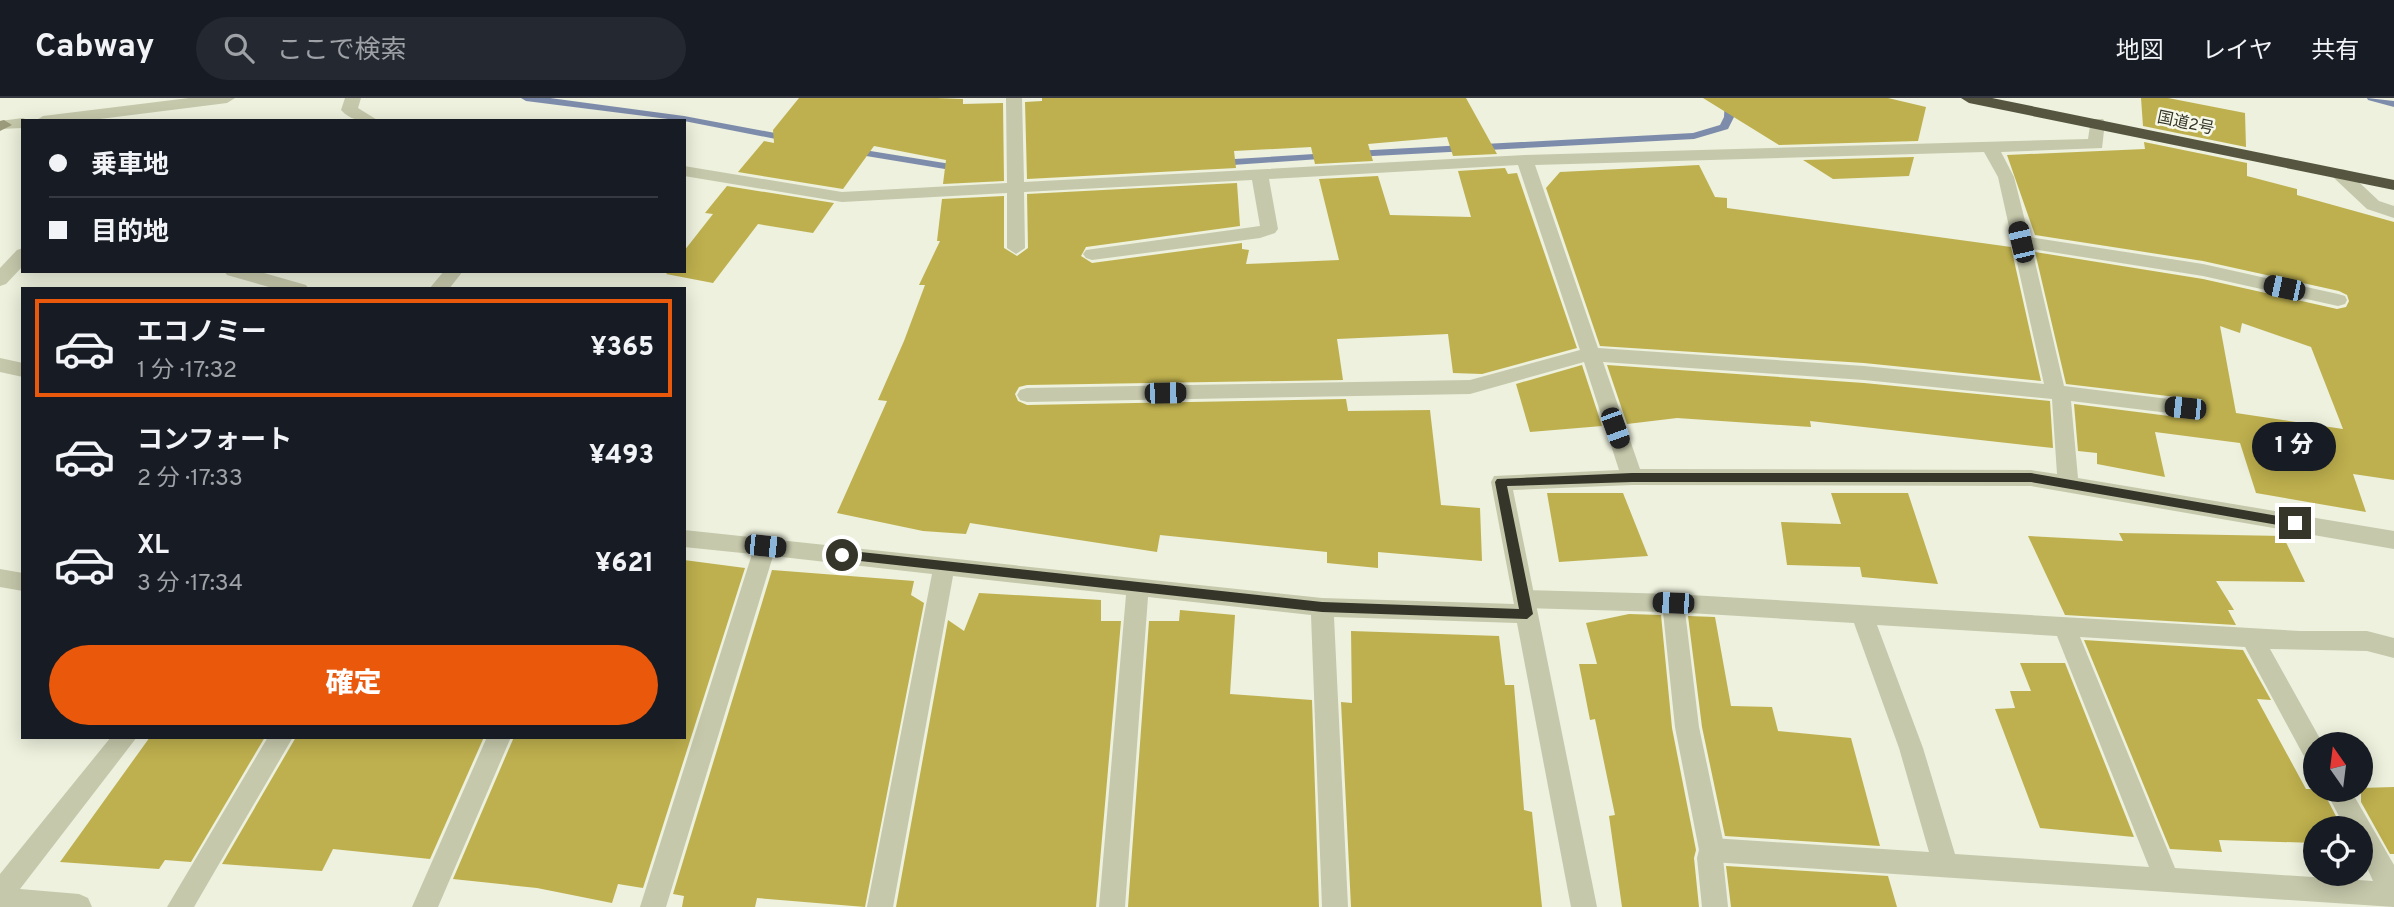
<!DOCTYPE html>
<html lang="ja">
<head>
<meta charset="utf-8">
<style>
	:root { --surface:#171b24; --page:#242831; --text:#f1f3f6; --muted:#9ea1a6; --line:#363941; --accent:#ea580c }
	body { margin:0; font-family:Overpass,"Noto Sans JP",sans-serif; background:var(--page); color:var(--text); height:100vh; display:flex; flex-direction:column; font-size:26px; white-space:nowrap }
	* { box-sizing:border-box; margin:0 }
	p { font-size:23px; color:var(--muted) }
	.icon { flex:none; width:38px; height:38px; fill:none; stroke:currentColor; stroke-width:2; stroke-linecap:round; stroke-linejoin:round }
	.map { position:relative; flex:1; overflow:hidden }
	.sheet { position:absolute; left:21px; top:189px; width:665px; height:452px; display:flex; flex-direction:column; background:var(--surface); border-radius:0px; box-shadow:0 4px 18px #0003 }
	.sheet>* { flex:none }
	.banner { position:absolute; left:21px; top:21px; width:665px; height:154px; border-radius:0px; box-shadow:0 4px 18px #0003; display:grid; align-content:center; height:154px; padding:0 28px; background:var(--surface) }
	.needle { width:46px; rotate:346deg }
	.fabs { position:absolute; left:2303px; top:634px; display:grid; gap:14px }
	.fabs a { display:grid; place-items:center; width:70px; height:70px; border-radius:50%; background:var(--surface); box-shadow:0 4px 18px #0003; font-size:35px }
	.end { position:absolute; width:32px; height:32px; margin:-16px; border:9px solid #363529; background:#fff; box-shadow:0 0 0 4px #fff }
	.from { border-radius:50% }
	.bubble { position:absolute; height:49px; border-radius:24px; background:var(--surface); box-shadow:0 4px 18px #0003; font-size:23px; font-weight:800; line-height:49px; text-align:center }
	.car { position:absolute; width:21px; height:42px; margin:-21px -10px; border-radius:9px; box-shadow:0 0 5px 2px #0007; background:linear-gradient(#222 24%,#8ab4d8 0 40%,#222 0 76%,#8ab4d8 0 86%,#222 0) }
	.banner b { display:flex; align-items:center; gap:24px; height:66px; font-size:26px }
	.banner b+b { border-top:2px solid var(--line) }
	.banner i { width:18px; height:18px; background:var(--text) }
	ul { padding:12px 0 0; list-style:none }
	li { display:flex; align-items:center; gap:21px; height:98px; margin:0 14px 10px; padding:0 14px; border:4px solid transparent; border-radius:0px }
	li div { flex:1 }
	li b { display:block; font-size:26px }
	li em { font-style:normal; font-weight:800 }
	li.active { border-color:var(--accent) }
	li>.icon { width:63px; height:63px; stroke-width:1.5 }
	.cta { display:flex; gap:14px; margin-top:auto; padding:14px 28px }
	.cta a { flex:1; height:80px; border-radius:42px; background:var(--accent); color:#fff; font-size:28px; font-weight:800; line-height:80px; text-align:center }
	header { display:flex; align-items:center; gap:42px; box-sizing:border-box; height:98px; padding:0 35px; background:var(--surface); border-bottom:2px solid var(--line) }
	header strong { font-size:33px }
	nav { display:flex; gap:38px; margin-inline-start:auto; font-size:24px }
	.search { width:490px; height:63px; background:var(--page); display:flex; align-items:center; gap:18px; box-sizing:border-box; padding:0 24px; border-radius:38px; color:var(--muted); font-size:26px }
	.map>svg:first-child { display:block }
</style>
</head>
<body>
<header>
<strong>Cabway</strong>
<div class="search"><svg class="icon" aria-label="search" viewBox="0 0 24 24"><circle cx="10" cy="10" r="6"/><path d="M15 15l6 6"/></svg>ここで検索</div>
<nav><a>地図</a><a>レイヤ</a><a>共有</a></nav>
</header>
<div class="map">
<svg width="2394" height="809" viewBox="0 0 2394 809">
	<rect width="100%" height="100%" fill="#edf1dd"/>
	<g fill="none" stroke-linecap="round" stroke-linejoin="round">
		<path fill="#7e8cac" fill-rule="evenodd" d="M 521,0 L 550,0 L 684,18 L 791,38 L 796,41 L 791,44 L 684,23 L 526,3 Z
			M 1725,0 L 1735,0 L 1734,19 L 1728,31 L 1694,41 L 1354,59 L 1348,56 L 1354,53 L 1693,35 L 1720,27 L 1724,19 Z
			M 2367,0 L 2394,3 L 2394,9 L 2368,2 Z
			M 852,50 L 963,68 L 969,71 L 963,74 L 848,55 L 848,51 Z
			M 1330,55 L 1336,58 L 1334,60 L 1218,68 L 1212,65 L 1218,62 Z"/>
	</g>
	<path fill="#beb04e" fill-rule="evenodd" d="M 799,0 L 937,0 L 963,1 L 963,6 L 1003,5 L 1004,83 L 943,86 L 946,62 L 874,48 L 843,91 L 738,74 L 764,43 L 774,45 L 773,32 Z
		M 1042,0 L 1466,0 L 1497,56 L 1453,58 L 1447,39 L 1368,46 L 1373,63 L 1315,66 L 1311,49 L 1234,53 L 1236,70 L 1027,81 L 1025,4 L 1042,3 Z
		M 1703,0 L 1888,0 L 1926,9 L 1918,43 L 1779,47 Z
		M 2141,0 L 2168,0 L 2245,15 L 2246,49 L 2143,28 Z
		M 2144,44 L 2247,65 L 2247,78 L 2297,91 L 2297,97 L 2394,124 L 2394,382 L 2353,376 L 2366,414 L 2256,395 L 2240,345 L 2155,334 L 2165,379 L 2097,366 L 2097,355 L 2078,353 L 2074,306 L 2185,320 L 2194,316 L 2197,309 L 2193,302 L 2185,300 L 2066,286 L 2035,154 L 2203,181 L 2337,211 L 2346,209 L 2349,203 L 2347,197 L 2339,193 L 2203,163 L 2035,137 L 2007,57 L 2145,51 ZM 2242,225 L 2311,249 L 2343,331 L 2236,315 L 2220,228 L 2240,235 Z
		M 1914,59 L 1909,78 L 1833,81 L 1803,62 Z
		M 1699,67 L 1715,99 L 1727,100 L 1727,110 L 2011,149 L 2041,283 L 1864,265 L 1600,248 L 1546,90 L 1560,74 Z
		M 1505,70 L 1508,76 L 1517,75 L 1577,250 L 1482,276 L 1453,275 L 1448,236 L 1337,241 L 1343,282 L 1027,287 L 1019,289 L 1015,296 L 1018,303 L 1027,307 L 1346,301 L 1348,313 L 1430,312 L 1441,407 L 1480,410 L 1482,463 L 1378,454 L 1378,470 L 1327,465 L 1327,454 L 1160,437 L 1157,454 L 970,425 L 966,436 L 923,433 L 837,415 L 887,303 L 878,302 L 904,243 L 925,187 L 919,187 L 940,143 L 937,143 L 942,101 L 1004,98 L 1004,150 L 1017,158 L 1028,150 L 1027,96 L 1237,85 L 1240,128 L 1086,149 L 1081,158 L 1092,165 L 1242,145 L 1242,151 L 1249,152 L 1246,166 L 1339,162 L 1319,81 L 1378,78 L 1390,117 L 1471,119 L 1458,73 Z
		M 727,88 L 834,105 L 813,135 L 758,126 L 713,185 L 666,176 L 669,173 L 684,173 L 684,153 L 713,116 L 705,115 Z
		M 1582,267 L 1602,328 L 1530,334 L 1516,286 Z
		M 1607,267 L 1864,285 L 2050,303 L 2053,350 L 1810,323 L 1811,329 L 1677,320 L 1627,326 Z
		M 1547,395 L 1623,395 L 1648,458 L 1559,464 Z
		M 1831,395 L 1908,395 L 1938,486 L 1862,479 L 1860,469 L 1787,467 L 1781,424 L 1841,426 Z
		M 2119,435 L 2283,438 L 2305,484 L 2216,483 L 2234,512 L 2228,512 L 2236,527 L 2065,517 L 2028,438 L 2123,443 Z
		M 684,462 L 745,470 L 643,790 L 618,786 L 612,805 L 537,790 L 453,781 L 514,639 L 684,639 Z
		M 772,472 L 914,483 L 911,497 L 924,505 L 865,809 L 757,800 L 755,809 L 682,809 L 684,798 L 673,796 Z
		M 979,495 L 1101,502 L 1101,523 L 1121,523 L 1096,809 L 896,809 L 948,522 L 964,533 Z
		M 1180,512 L 1235,517 L 1230,596 L 1312,602 L 1319,809 L 1128,809 L 1149,523 L 1179,523 Z
		M 1629,516 L 1661,517 L 1672,630 L 1696,752 L 1694,760 L 1699,809 L 1622,809 L 1609,718 L 1615,717 L 1595,621 L 1590,622 L 1579,566 L 1597,566 L 1586,525 Z
		M 1688,518 L 1715,519 L 1731,608 L 1772,609 L 1778,633 L 1851,640 L 1880,748 L 1725,738 L 1702,629 Z
		M 1351,533 L 1499,538 L 1505,587 L 1514,587 L 1524,712 L 1532,714 L 1542,809 L 1351,809 L 1341,604 L 1352,605 Z
		M 2084,542 L 2243,552 L 2271,602 L 2257,601 L 2306,691 L 2322,691 L 2342,730 L 2315,730 L 2315,745 L 2219,742 L 2222,754 L 2170,751 Z
		M 2020,565 L 2065,565 L 2134,739 L 2040,730 L 1995,611 L 2015,610 L 2010,593 L 2031,593 Z
		M 150,639 L 265,639 L 191,764 L 165,762 L 159,771 L 60,764 Z
		M 296,639 L 484,639 L 430,761 L 333,751 L 322,773 L 222,766 Z
		M 2394,689 L 2394,756 L 2390,756 L 2361,704 L 2361,690 Z
		M 1726,768 L 1888,778 L 1897,809 L 1731,809 Z"/>
	<g fill="none" stroke-linecap="round" stroke-linejoin="round">
		<path fill="#c5c8aa" fill-rule="evenodd" d="M 1524,492 L 1673,496 L 1681,499 L 1684,505 L 1699,629 L 1725,752 L 1723,760 L 1728,809 L 1702,809 L 1697,760 L 1699,752 L 1675,629 L 1663,514 L 1524,510 L 1516,507 L 1513,501 L 1516,495 Z"/>
		<path fill="#c5c8aa" fill-rule="evenodd" d="M 189,0 L 235,0 L 227,5 L 84,23 L 35,23 L 43,18 Z
			M 345,0 L 361,0 L 358,10 L 379,23 C 363,23 352,24 341,12 Z
			M 1006,0 L 1022,0 L 1024,84 L 1525,57 L 2088,41 L 2091,21 L 2103,21 L 2105,24 L 2102,50 L 2001,54 L 2014,79 L 2029,139 L 2203,166 L 2338,196 L 2345,198 L 2347,202 L 2345,206 L 2338,208 L 2203,178 L 2032,151 L 2064,288 L 2185,303 L 2192,305 L 2195,310 L 2192,315 L 2185,317 L 2071,303 L 2078,380 L 2394,433 L 2394,451 L 2031,388 L 1632,387 L 1513,392 L 1597,809 L 1571,809 L 1517,525 L 1334,519 L 1348,809 L 1322,809 L 1311,517 L 1148,499 L 1125,809 L 1099,809 L 1126,497 L 953,478 L 893,809 L 867,809 L 932,476 L 773,458 L 666,809 L 640,809 L 752,456 L 684,449 L 684,432 L 1322,500 L 1514,506 L 1491,384 L 1494,378 L 1619,372 L 1584,264 L 1470,296 L 1027,304 L 1020,302 L 1017,297 L 1020,292 L 1027,290 L 1470,282 L 1580,252 L 1518,67 L 1269,81 L 1278,131 L 1275,135 L 1260,140 L 1092,162 L 1086,160 L 1083,156 L 1086,152 L 1260,128 L 1252,82 L 1024,94 L 1025,150 L 1016,156 L 1007,150 L 1007,95 L 842,104 L 684,78 L 684,68 L 842,94 L 1007,85 ZM 1984,54 L 1998,79 L 2044,286 L 1864,268 L 1598,250 L 1535,67 ZM 1603,264 L 1864,282 L 2052,301 L 2057,376 L 2031,372 L 1640,371 Z
			M 23,20 L 30,23 L 23,23 L 23,30 L 0,31 L 0,23 Z
			M 2340,71 L 2346,72 L 2379,103 L 2394,108 L 2394,120 L 2367,111 L 2334,80 L 2332,76 Z
			M 23,150 L 23,168 L 6,186 L 0,188 L 0,170 L 17,152 Z
			M 224,173 L 257,173 L 306,187 L 309,191 L 276,191 L 227,177 Z
			M 444,173 L 463,173 L 449,191 L 429,191 Z
			M 0,260 L 23,265 L 23,279 L 0,274 Z
			M 0,471 L 23,475 L 23,493 L 0,489 Z
			M 1673,496 L 2300,533 L 2367,533 L 2394,540 L 2394,560 L 2367,553 L 2270,551 L 2323,646 L 2315,646 L 2315,665 L 2306,662 L 2245,549 L 2080,539 L 2175,770 L 2373,783 L 2361,756 L 2361,730 L 2345,730 L 2325,691 L 2350,691 L 2394,767 L 2394,809 L 1712,764 L 1703,760 L 1699,752 L 1703,744 L 1712,740 L 1929,754 L 1899,650 L 1854,525 L 1673,514 L 1665,511 L 1662,505 L 1665,499 ZM 1877,527 L 2057,538 L 2149,769 L 1955,756 L 1923,650 Z
			M 111,639 L 137,639 L 20,791 L 79,796 L 88,800 L 92,809 L 0,809 L 0,776 Z
			M 268,639 L 293,639 L 194,809 L 167,809 Z
			M 487,639 L 511,639 L 438,809 L 412,809 Z"/>
		<path fill="#9b9b7b" fill-rule="evenodd" d="M 4,22 L 12,27 L 0,33 L 0,23 Z"/>
		<path fill="#565540" fill-rule="evenodd" d="M 1961,0 L 1992,0 L 2394,82 L 2394,92 L 1969,5 Z"/>
	</g>
	<path fill="#363529" d="M 1632,375 L 2031,375 L 2295,421 L 2301,425 L 2295,430 L 2031,384 L 1632,384 L 1507,388 L 1533,516 L 1527,521 L 1322,514 L 842,461 L 836,457 L 842,452 L 1322,504 L 1519,511 L 1495,384 L 1497,381 Z"/>
	<g text-anchor="middle" stroke-width="5" stroke-linejoin="round" paint-order="stroke">
		<g font-size="16" fill="#363529" stroke="#f6f8e9">
			<text transform="translate(2186 24) rotate(12)" y="6">国道2号</text>
		</g>
	</g>
</svg>
<div class="fabs">
<a><svg class="needle" viewBox="-14 -14 28 28"><path d="M0-13l5 13h-10z" fill="#e53935"/><path d="M0 13l5-13h-10z" fill="#9ea1a6"/></svg></a>
<a><svg class="icon" aria-label="locate" viewBox="0 0 24 24"><circle cx="12" cy="12" r="6"/><path d="M12 2v4M12 18v4M2 12h4M18 12h4"/></svg></a>
</div>
<i class="end from" style="left:842px;top:457px"></i>
<i class="end" style="left:2295px;top:425px"></i>
<div class="bubble" style="left:2252px;top:324px;width:84px">1 分</div>
<i class="car" style="left:2021px;top:144px;rotate:347deg"></i>
<i class="car" style="left:2284px;top:190px;rotate:282deg"></i>
<i class="car" style="left:1165px;top:295px;rotate:89deg"></i>
<i class="car" style="left:2185px;top:310px;rotate:276deg"></i>
<i class="car" style="left:1615px;top:330px;rotate:160deg"></i>
<i class="car" style="left:765px;top:448px;rotate:96deg"></i>
<i class="car" style="left:1673px;top:505px;rotate:272deg"></i>
<div class="banner">
<b><i class="from"></i>乗車地</b>
<b><i></i>目的地</b>
</div>
<section class="sheet">
<ul>
<li class="active"><svg class="icon" aria-label="car" viewBox="0 0 24 24"><path d="M5 17H2v-5l4-1 3-4h7l3 4 3 1v5h-3M9 17h6M6 11h13"/><circle cx="7" cy="17" r="2"/><circle cx="17" cy="17" r="2"/></svg><div><b>エコノミー</b><p>1 分 · 17:32</p></div><em>¥365</em></li>
<li><svg class="icon" aria-label="car" viewBox="0 0 24 24"><path d="M5 17H2v-5l4-1 3-4h7l3 4 3 1v5h-3M9 17h6M6 11h13"/><circle cx="7" cy="17" r="2"/><circle cx="17" cy="17" r="2"/></svg><div><b>コンフォート</b><p>2 分 · 17:33</p></div><em>¥493</em></li>
<li><svg class="icon" aria-label="car" viewBox="0 0 24 24"><path d="M5 17H2v-5l4-1 3-4h7l3 4 3 1v5h-3M9 17h6M6 11h13"/><circle cx="7" cy="17" r="2"/><circle cx="17" cy="17" r="2"/></svg><div><b>XL</b><p>3 分 · 17:34</p></div><em>¥621</em></li>
</ul>
<div class="cta"><a>確定</a></div>
</section>
</div>
</body>
</html>
